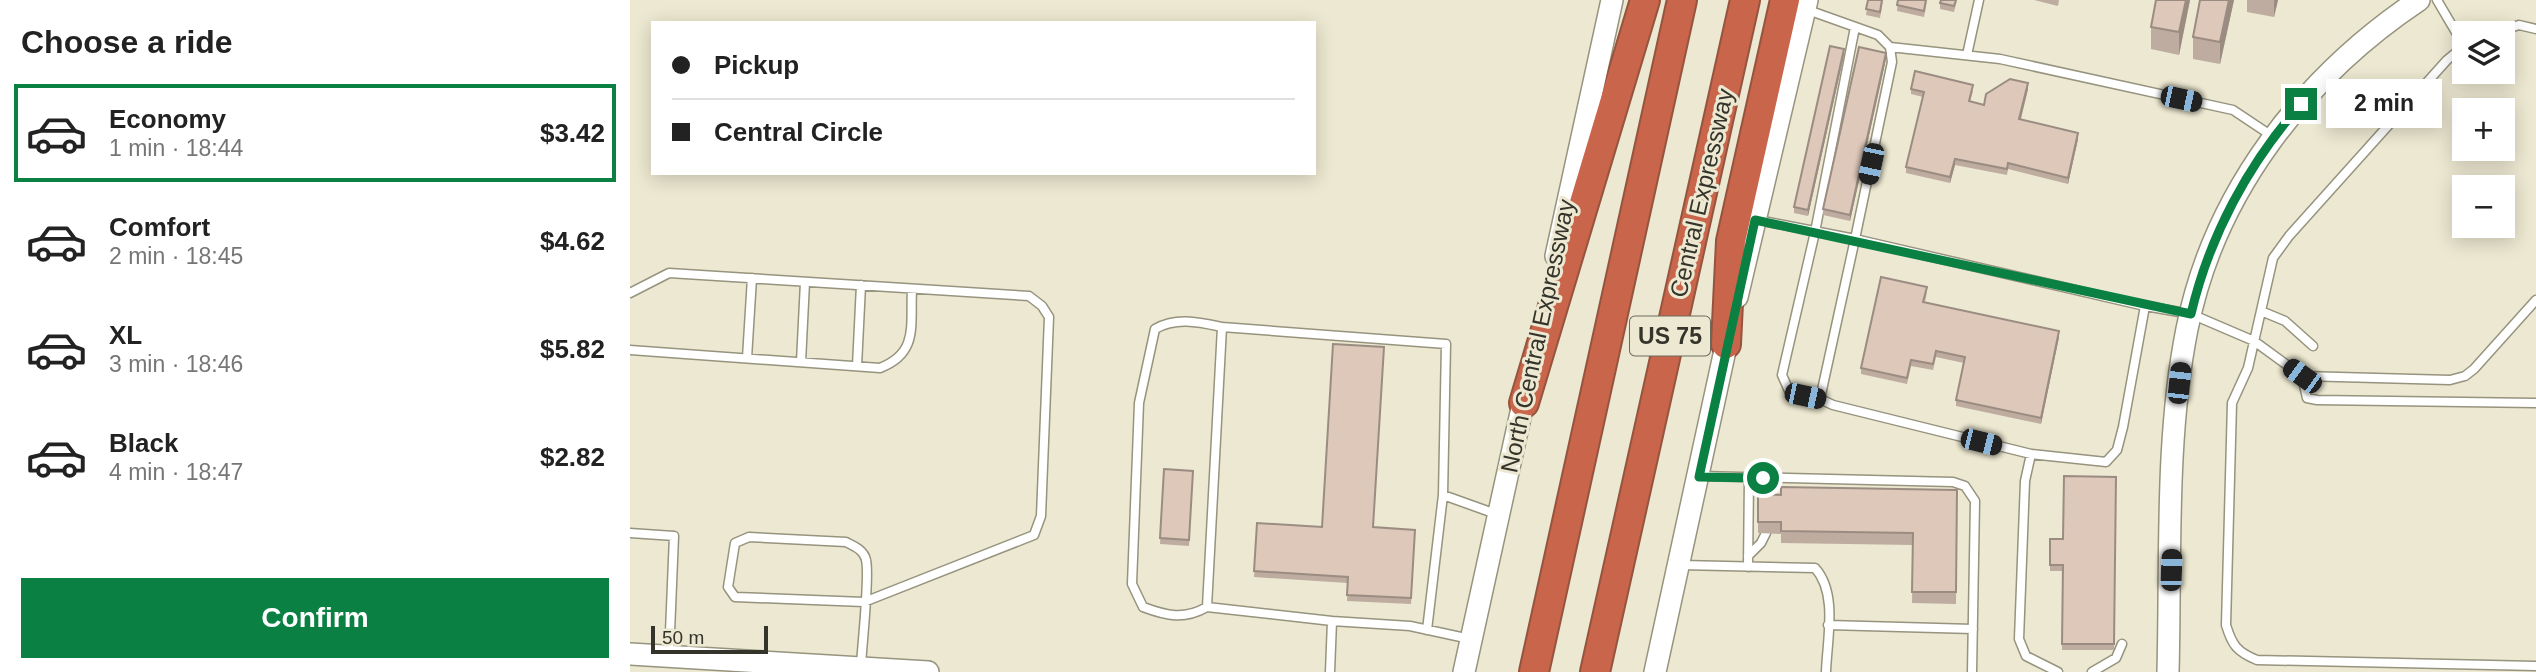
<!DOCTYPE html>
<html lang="en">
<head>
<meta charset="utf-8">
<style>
	:root { --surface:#fff; --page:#f6f6f6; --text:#222; --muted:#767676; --line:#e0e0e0; --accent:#0b8043 }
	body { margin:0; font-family:Arial,sans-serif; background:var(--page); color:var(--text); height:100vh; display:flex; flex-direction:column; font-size:26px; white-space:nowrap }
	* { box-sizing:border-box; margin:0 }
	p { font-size:23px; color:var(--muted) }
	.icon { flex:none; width:38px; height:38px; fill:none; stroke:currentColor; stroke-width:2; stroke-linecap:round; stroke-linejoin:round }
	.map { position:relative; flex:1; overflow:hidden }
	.panel { display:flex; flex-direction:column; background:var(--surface); width:630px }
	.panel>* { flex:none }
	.top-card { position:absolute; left:21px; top:21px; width:665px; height:154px; border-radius:0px; box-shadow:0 4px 18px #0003; display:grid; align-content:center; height:154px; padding:0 21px; background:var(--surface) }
	.buttons { position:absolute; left:1822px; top:21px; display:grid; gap:14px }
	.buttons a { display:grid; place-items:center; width:63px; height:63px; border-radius:0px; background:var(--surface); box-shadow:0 4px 18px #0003; font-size:35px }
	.scale { position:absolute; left:21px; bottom:18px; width:117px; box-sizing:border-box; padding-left:7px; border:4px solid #35342b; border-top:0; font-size:19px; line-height:24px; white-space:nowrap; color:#35342b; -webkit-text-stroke:5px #ece8d1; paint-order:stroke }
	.end { position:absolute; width:32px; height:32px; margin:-16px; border:9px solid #0b8043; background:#fff; box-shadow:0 0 0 4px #fff }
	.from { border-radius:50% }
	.bubble { position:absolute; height:49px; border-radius:0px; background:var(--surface); box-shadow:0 4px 18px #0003; font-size:23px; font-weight:800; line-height:49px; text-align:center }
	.car { position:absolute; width:21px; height:42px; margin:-21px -10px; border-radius:9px; box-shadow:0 0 5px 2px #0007; background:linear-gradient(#222 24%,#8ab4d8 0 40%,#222 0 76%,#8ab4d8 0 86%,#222 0) }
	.top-card b { display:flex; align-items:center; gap:24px; height:66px; font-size:26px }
	.top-card b+b { border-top:2px solid var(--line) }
	.top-card i { width:18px; height:18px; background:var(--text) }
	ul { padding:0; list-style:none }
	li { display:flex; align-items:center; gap:21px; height:98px; margin:0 14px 10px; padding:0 7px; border:4px solid transparent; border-radius:0px }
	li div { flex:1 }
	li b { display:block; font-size:26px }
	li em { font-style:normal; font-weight:800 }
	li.selected { border-color:var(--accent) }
	li>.icon { width:63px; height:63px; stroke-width:1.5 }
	h2 { padding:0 21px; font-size:32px; line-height:84px }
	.button { display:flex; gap:14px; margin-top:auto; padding:14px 21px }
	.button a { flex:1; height:80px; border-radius:0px; background:var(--accent); color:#fff; font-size:28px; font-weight:800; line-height:80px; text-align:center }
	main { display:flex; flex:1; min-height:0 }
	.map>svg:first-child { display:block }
</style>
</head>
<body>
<main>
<section class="panel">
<h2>Choose a ride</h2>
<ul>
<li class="selected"><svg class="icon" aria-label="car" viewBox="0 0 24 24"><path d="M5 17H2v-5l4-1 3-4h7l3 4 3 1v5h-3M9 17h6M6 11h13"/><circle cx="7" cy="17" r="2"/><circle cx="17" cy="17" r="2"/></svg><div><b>Economy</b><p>1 min · 18:44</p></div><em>$3.42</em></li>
<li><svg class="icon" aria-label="car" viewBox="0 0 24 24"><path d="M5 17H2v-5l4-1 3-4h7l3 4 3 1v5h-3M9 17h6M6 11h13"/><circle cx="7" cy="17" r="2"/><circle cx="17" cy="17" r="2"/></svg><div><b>Comfort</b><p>2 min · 18:45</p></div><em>$4.62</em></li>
<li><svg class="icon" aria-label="car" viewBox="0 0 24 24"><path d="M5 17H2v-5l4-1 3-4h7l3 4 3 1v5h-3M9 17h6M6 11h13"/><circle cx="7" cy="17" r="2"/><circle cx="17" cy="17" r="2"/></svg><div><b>XL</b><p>3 min · 18:46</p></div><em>$5.82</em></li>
<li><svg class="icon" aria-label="car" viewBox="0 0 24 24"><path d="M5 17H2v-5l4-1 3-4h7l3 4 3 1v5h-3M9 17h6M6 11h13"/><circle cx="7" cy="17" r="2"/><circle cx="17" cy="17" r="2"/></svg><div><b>Black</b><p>4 min · 18:47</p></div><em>$2.82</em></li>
</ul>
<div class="button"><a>Confirm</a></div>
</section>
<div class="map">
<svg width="1906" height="672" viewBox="0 0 1906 672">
	<rect width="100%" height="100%" fill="#ece8d1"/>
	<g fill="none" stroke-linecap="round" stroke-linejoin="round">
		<defs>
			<path id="lane" d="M 1807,0 L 1834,46
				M 1175,9 L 1248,35 L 1260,47 L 1262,62 L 1225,239 L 1515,306
				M 1865,33 L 1889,25 L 1906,29
				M 1834,46 L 1817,60 L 1659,236 L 1643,258 L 1618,368 L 1602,403 L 1596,625 C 1602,645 1607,652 1627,660 L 1906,666
				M 1260,47 L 1370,59 L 1603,110 L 1642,136
				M 1337,55 L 1349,0
				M 1128,220 L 1225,239 L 1190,399 L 1203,405 L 1401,454 L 1476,462 L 1487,450 L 1493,427 L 1515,306 L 1561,314 L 1624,341 L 1672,376 L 1820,380 L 1835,376 L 1844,369 L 1906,300
				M 0,293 L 39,273 L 399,296 L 412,306 L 419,317 L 411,516 L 404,535 L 234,602 L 105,597 L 98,587 L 105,543 L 119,537 L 216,542 C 224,546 234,550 236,560 C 240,576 232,644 231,666
				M 1631,311 L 1655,321 L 1683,346
				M 0,350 L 250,368 C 289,353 280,325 282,289
				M 117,358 L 122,278
				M 171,362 L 175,282
				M 227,366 L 231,285
				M 1672,376 L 1677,398 L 1687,400 L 1906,403
				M 1190,399 L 1160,393 L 1152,375 L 1185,232 L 1225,27
				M 1401,454 L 1395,481 L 1389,639 L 1396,656 L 1428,672
				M 1070,476 L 1323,482 L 1335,486 L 1345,501 L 1342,672
				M 0,533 L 44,536 L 39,656
				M 1118,556 L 1131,543 L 1136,533
				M 1051,565 L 1185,568 C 1208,593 1197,640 1196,672
				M 1118,567 L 1119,478
				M 577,607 C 554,620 537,616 513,607 L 502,584 L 509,403 L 525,329 C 546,317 568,322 592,327
				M 702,621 L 780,626 L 840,639
				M 1198,625 L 1343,629
				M 797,630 L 813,495
				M 700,672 L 702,621 L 577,607 L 592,327 L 816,344 L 813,495 L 866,514
				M 1462,672 L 1486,658 L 1492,644"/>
			<path id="secondary" d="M 926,256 L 982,0
				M 1107,297 L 1177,0
				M 0,654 L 298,672
				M 834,672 L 896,390
				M 1025,672 L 1099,332
				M 1538,672 C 1541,560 1535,439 1557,329 C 1584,192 1675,76 1789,0"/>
			<path id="highway" d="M 1096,344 L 1101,241 L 1155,0
				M 894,403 L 1015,0
				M 904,672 L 1052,0
				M 965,672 L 1115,0"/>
		</defs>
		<use href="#lane" stroke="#96937e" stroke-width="11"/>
		<use href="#secondary" stroke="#96937e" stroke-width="24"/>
		<use href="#highway" stroke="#95543f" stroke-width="32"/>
		<use href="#lane" stroke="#fff" stroke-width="8"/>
		<use href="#secondary" stroke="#fff" stroke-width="21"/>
		<use href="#highway" stroke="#c9654a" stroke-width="28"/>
	</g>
	<path fill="#beaca0" d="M 1238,0 L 1253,0 L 1250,18 L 1236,15 Z
		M 1268,0 L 1297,0 L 1294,17 L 1267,11 Z
		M 1327,0 L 1324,12 L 1310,9 L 1310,3 Z
		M 1404,0 L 1429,0 L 1428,6 Z
		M 1560,0 L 1549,55 L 1521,49 L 1521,27 Z
		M 1604,0 L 1590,64 L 1563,59 L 1563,37 Z
		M 1617,0 L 1648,0 L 1644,17 L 1617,12 Z
		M 1214,55 L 1178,216 L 1164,213 L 1164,207 Z
		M 1256,59 L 1220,221 L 1193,215 L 1193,209 Z
		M 1281,89 L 1343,91 L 1340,102 L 1354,105 L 1398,89 L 1391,119 L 1448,139 L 1438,184 L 1378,169 L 1377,175 L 1325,165 L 1320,183 L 1276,173 L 1276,167 L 1293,97 L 1281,94 Z
		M 1297,292 L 1295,302 L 1429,337 L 1411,424 L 1326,406 L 1326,400 L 1334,363 L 1306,357 L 1303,370 L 1281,366 L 1277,384 L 1231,374 L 1231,368 Z
		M 534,469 L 563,471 L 559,546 L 530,544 Z
		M 1486,477 L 1484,650 L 1432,650 L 1433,571 L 1420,571 L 1420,539 L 1433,539 Z
		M 1327,490 L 1326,604 L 1282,603 L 1283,545 L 1151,543 L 1151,534 L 1128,533 L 1128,494 Z
		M 627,523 L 692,527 L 743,527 L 785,530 L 781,604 L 717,601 L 718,583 L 624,577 Z"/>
	<path fill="#9b8c82" d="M 1556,0 L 1560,0 L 1549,55 L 1549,32 Z
		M 1599,0 L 1604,0 L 1590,64 L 1590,42 Z
		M 1644,0 L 1648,0 L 1644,17 Z
		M 1214,49 L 1214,55 L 1178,216 L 1178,210 Z
		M 1256,53 L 1256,59 L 1220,221 L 1220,215 Z
		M 1398,83 L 1398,89 L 1389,125 L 1389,119 Z
		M 1448,133 L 1448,139 L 1438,184 L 1438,178 Z
		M 1325,159 L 1325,165 L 1320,183 L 1320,177 Z
		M 1429,331 L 1429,337 L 1411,424 L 1411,418 Z"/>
	<path fill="#ddc8ba" stroke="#9b8c82" stroke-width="2" d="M 1238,0 L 1252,0 L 1250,12 L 1236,9 Z
		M 1268,0 L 1296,0 L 1294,11 L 1267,5 Z
		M 1311,0 L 1326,0 L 1324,6 L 1310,3 Z
		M 1526,0 L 1556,0 L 1549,32 L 1521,27 Z
		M 1570,0 L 1599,0 L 1590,42 L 1563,37 Z
		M 1200,46 L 1214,49 L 1178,210 L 1164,207 Z
		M 1229,47 L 1256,53 L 1220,215 L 1193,209 Z
		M 1285,71 L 1343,85 L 1339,101 L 1354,105 L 1356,94 L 1380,79 L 1398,83 L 1389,119 L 1448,133 L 1438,178 L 1378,163 L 1377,169 L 1325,159 L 1320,177 L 1276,167 L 1294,92 L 1281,89 Z
		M 1251,277 L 1297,287 L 1293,302 L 1429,331 L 1411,418 L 1326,400 L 1335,357 L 1306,351 L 1303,364 L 1281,360 L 1277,378 L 1231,368 Z
		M 703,344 L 754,347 L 743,527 L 785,530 L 781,598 L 717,595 L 718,577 L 624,571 L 627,523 L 692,527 Z
		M 534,469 L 563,471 L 559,540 L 530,538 Z
		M 1434,476 L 1486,477 L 1484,644 L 1432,644 L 1433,565 L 1420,565 L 1420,539 L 1433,539 Z
		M 1151,487 L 1327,490 L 1326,592 L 1282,592 L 1283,533 L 1151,531 L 1151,522 L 1128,522 L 1128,494 L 1151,495 Z"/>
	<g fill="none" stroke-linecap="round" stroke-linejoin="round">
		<path stroke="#0b8043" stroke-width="9" d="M 1133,478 L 1069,477 L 1125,220 L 1561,314 C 1579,237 1618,164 1671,104"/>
	</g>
	<g text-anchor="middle" stroke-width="6" stroke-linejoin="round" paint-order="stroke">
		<rect fill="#ece8d1" stroke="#6c6a5d" stroke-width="2" x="1000" y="316.5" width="80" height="39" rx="5"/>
		<g font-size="23" font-weight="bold" fill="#35342b">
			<text x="1040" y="344">US 75</text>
		</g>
		<g font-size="24" fill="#35342b" stroke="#ece8d1">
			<text transform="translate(1072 193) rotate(-77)" y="8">Central Expressway</text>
			<text transform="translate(908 336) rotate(-78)" y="8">North Central Expressway</text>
		</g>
	</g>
</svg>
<div class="buttons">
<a><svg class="icon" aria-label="layers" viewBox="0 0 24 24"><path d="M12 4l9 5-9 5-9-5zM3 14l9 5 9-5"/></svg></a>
<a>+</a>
<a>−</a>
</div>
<div class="scale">50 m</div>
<i class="end from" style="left:1133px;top:478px"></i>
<i class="end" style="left:1671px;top:104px"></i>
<div class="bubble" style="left:1696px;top:79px;width:116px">2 min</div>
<i class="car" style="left:1551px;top:99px;rotate:102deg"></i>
<i class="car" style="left:1241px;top:164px;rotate:192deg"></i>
<i class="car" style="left:1672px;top:376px;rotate:306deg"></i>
<i class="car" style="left:1549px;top:383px;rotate:6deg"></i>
<i class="car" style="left:1175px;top:396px;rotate:102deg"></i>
<i class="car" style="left:1351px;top:442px;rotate:104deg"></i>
<i class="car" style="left:1541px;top:570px;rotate:2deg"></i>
<div class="top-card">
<b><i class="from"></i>Pickup</b>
<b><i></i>Central Circle</b>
</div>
</div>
</main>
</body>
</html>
